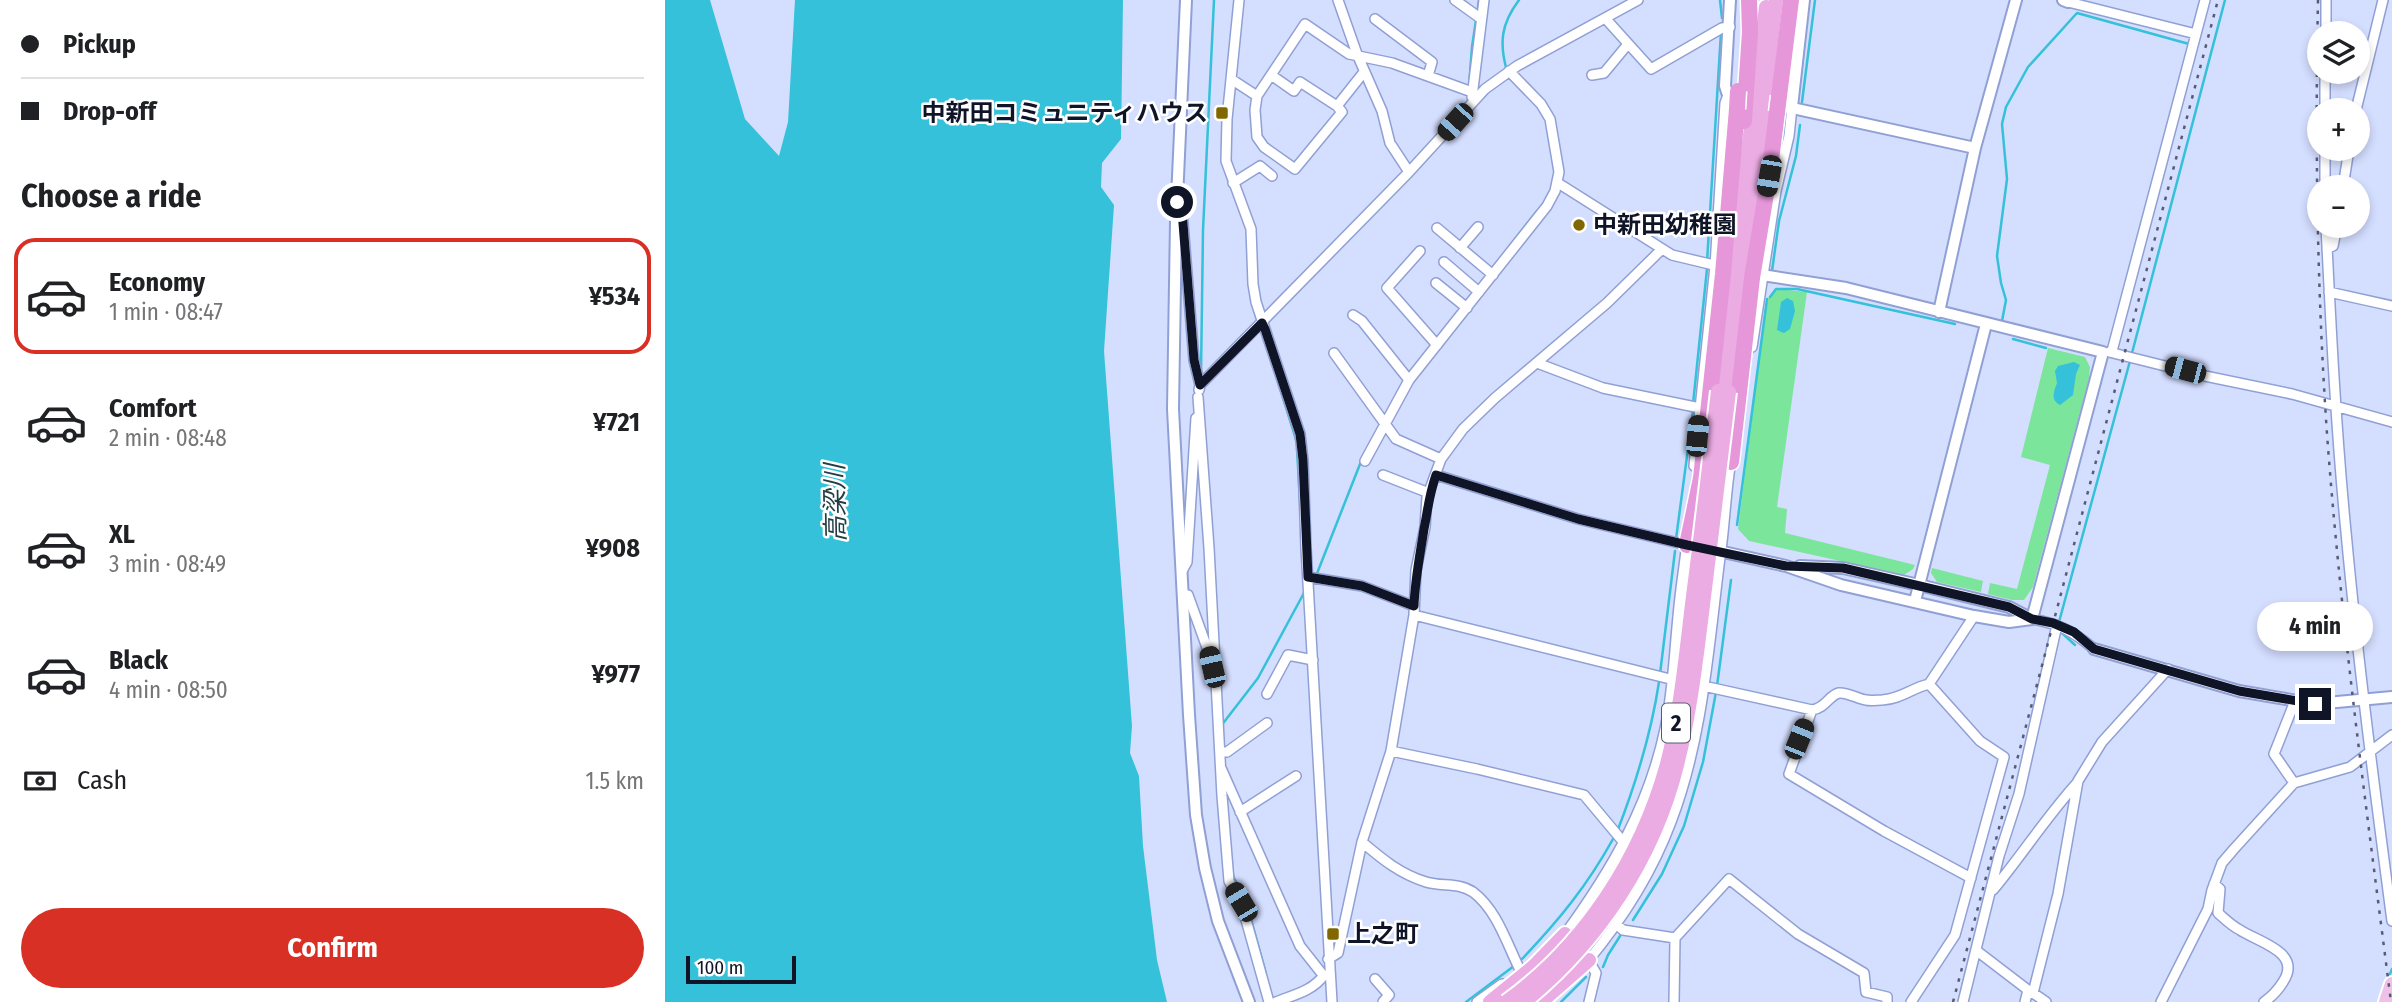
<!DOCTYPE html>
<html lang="en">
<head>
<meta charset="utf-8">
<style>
	:root { --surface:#fff; --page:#f2f2f2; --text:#202124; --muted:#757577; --line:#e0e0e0; --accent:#d93025 }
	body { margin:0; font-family:"Fira Sans Condensed","Noto Sans JP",sans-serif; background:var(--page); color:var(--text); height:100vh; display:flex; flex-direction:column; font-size:26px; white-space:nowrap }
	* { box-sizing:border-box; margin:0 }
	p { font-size:23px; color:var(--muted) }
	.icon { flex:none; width:38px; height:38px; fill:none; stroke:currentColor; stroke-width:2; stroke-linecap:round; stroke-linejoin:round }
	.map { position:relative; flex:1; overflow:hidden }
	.details { display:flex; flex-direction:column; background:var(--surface); width:665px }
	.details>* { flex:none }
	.top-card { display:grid; align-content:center; height:154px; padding:0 21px; background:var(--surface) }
	.fabs { position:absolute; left:1642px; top:21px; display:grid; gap:14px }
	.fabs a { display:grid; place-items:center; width:63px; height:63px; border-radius:50%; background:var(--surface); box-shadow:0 4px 10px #0003; font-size:35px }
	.scale { position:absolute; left:21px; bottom:18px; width:110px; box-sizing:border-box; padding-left:7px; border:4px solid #0f1427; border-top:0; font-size:19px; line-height:24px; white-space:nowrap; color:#0f1427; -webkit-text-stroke:5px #fff; paint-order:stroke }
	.end { position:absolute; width:32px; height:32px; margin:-16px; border:9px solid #0f1427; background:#fff; box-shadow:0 0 0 4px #fff }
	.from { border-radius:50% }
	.bubble { position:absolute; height:49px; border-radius:24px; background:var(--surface); box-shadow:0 4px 10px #0003; font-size:23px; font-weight:700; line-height:49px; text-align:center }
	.car { position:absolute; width:21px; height:42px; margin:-21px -10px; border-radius:9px; box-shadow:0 0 5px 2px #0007; background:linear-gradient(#222 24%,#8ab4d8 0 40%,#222 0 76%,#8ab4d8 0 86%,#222 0) }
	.top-card b { display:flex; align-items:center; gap:24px; height:66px; font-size:26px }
	.top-card b+b { border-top:2px solid var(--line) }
	.top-card i { width:18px; height:18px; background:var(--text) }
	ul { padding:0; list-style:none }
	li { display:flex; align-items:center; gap:21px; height:116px; margin:0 14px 10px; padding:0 7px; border:4px solid transparent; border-radius:21px }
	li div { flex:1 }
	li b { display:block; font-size:26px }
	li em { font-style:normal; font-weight:700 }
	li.active { border-color:var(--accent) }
	li>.icon { width:63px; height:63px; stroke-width:1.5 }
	h2 { padding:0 21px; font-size:32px; line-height:84px }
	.pay { display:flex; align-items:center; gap:18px; height:77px; padding:0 21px; font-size:26px }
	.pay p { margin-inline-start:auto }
	.primary-button { display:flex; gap:14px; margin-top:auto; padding:14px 21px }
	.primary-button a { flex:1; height:80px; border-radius:42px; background:var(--accent); color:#fff; font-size:28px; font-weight:700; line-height:80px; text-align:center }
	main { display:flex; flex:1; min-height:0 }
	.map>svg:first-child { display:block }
</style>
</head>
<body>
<main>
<section class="details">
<div class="top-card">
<b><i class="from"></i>Pickup</b>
<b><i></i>Drop-off</b>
</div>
<h2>Choose a ride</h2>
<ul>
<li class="active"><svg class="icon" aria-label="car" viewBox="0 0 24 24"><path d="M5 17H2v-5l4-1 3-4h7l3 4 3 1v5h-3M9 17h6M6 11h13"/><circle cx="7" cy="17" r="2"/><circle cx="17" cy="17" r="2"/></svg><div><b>Economy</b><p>1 min · 08:47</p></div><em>¥534</em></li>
<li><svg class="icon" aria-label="car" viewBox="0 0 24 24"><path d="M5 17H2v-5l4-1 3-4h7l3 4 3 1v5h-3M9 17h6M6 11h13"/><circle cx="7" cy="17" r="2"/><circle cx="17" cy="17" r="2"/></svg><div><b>Comfort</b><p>2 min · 08:48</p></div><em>¥721</em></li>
<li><svg class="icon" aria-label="car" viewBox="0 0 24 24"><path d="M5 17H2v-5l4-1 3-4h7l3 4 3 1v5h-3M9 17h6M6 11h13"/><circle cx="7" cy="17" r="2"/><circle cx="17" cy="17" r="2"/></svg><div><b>XL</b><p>3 min · 08:49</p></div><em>¥908</em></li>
<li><svg class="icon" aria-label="car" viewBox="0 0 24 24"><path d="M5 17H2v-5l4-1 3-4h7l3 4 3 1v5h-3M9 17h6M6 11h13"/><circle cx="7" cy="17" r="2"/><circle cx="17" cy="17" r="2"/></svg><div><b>Black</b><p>4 min · 08:50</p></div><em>¥977</em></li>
</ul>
<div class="pay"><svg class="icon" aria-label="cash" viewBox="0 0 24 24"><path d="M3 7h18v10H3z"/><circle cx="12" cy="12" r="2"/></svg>Cash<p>1.5 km</p></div>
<div class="primary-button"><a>Confirm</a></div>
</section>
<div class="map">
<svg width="1727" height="1002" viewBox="0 0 1727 1002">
	<rect width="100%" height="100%" fill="#d4deff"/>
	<path fill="#7be59b" d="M 1112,289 L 1142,292 L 1112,507 L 1122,509 L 1120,533 L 1250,565 L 1248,569 L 1239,575 L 1084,541 L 1073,529 L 1102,299 Z
		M 1383,348 L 1420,357 L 1425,367 L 1424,378 L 1368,587 L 1359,600 L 1347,600 L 1323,594 L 1325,583 L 1352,589 L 1385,465 L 1356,457 Z
		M 1267,568 L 1318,581 L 1316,592 L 1272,582 L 1266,573 Z"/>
	<path fill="#34c1d9" d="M 0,0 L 45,0 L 80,119 L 114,156 L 123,122 L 130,0 L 458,0 L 456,139 L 437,163 L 436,187 L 449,205 L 439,351 L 467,726 L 465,753 L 474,776 L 478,846 L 492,960 L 502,1002 L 0,1002 Z
		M 1122,298 L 1128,301 L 1130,311 L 1125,329 L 1119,333 L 1112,330 L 1116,302 Z
		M 1409,362 L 1415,365 L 1411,374 L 1408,395 L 1395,405 C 1385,400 1389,391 1392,383 L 1390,371 L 1393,366 Z"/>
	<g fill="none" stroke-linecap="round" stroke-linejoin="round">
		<path stroke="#34c1d9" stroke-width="2.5" d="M 1055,0 L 1057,18
			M 842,71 C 834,43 836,24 854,0
			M 804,87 L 807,47 L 814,0
			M 1137,102 L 1150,0
			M 844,247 L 872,211
			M 1042,262 L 1056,32
			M 1107,271 L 1114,221 L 1131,156 L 1135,125
			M 1105,297 L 1111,289 L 1132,289 L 1290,324
			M 589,310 L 592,320
			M 1337,321 L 1341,300 L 1336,283 L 1332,256 L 1342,179 L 1337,124 L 1341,107 L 1363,67 L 1412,13 L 1524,44
			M 1348,339 L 1381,348
			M 1467,353 L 1560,0
			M 610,372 L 632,443
			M 536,373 L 538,230 L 549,0
			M 1612,395 L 1633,400
			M 1028,404 L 1042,269
			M 632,449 L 635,502
			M 1072,525 L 1102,299
			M 1011,539 L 1028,411
			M 651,576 L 697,459
			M 1394,622 L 1465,361
			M 1397,633 L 1410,645
			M 995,674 L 1010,551
			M 1052,686 L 1066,580
			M 556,726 L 593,678 L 640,591
			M 952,832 C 971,783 986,735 994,682
			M 567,871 L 569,878 L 581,901 L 601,974
			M 968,920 L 997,874 L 1019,826 L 1038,762 L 1051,692
			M 857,959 C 894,920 922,886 948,839
			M 938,967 L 943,955 L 957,933
			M 1723,979 L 1727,969
			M 801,1002 L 849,966
			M 896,1002 L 921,977"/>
		<defs>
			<path id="minor" d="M 574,0 L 562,119 L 561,161 L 586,229 L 588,284 L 591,302 L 635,434 L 638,460 L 641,548 L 667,1002
				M 673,0 L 692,54 L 717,111 L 725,143 L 744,172
				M 790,0 L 815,18
				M 1403,2 L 1531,34
				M 940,18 L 986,69 L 1057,28 L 1065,27
				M 710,19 L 767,62 L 763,76
				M 1661,33 L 1661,0
				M 699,72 L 672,106 L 677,112 L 630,169 L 599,147 L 592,137 L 590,110 L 592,96 L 640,24 L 684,54 L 727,63 L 807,92
				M 606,75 L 629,91 L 635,82 L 672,106
				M 927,75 L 939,73 L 963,44
				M 566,79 L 592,96
				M 807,97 L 819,0
				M 1660,110 L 1660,72
				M 1691,110 L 1718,0
				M 568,183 L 595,166 L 607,176
				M 893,183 L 1007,255 L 1053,266
				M 1660,187 L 1660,149
				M 1678,187 L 1684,149
				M 512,204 L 517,211 L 529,360 L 535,385 L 534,390
				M 1661,226 C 1666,328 1671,430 1681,532 C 1693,662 1710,792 1727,921
				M 772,228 L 828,275
				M 795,248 L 813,227
				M 1662,249 L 1668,246 L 1672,226
				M 755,251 L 722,288 L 772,345
				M 779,262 L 814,292
				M 771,283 L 802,308
				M 1664,292 L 1727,306
				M 688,315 L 697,321 L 744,380
				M 1087,347 L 1111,191 L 1124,136 L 1127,107
				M 1447,351 L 1540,0
				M 1444,352 L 1540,376 L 1627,394 L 1727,422
				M 669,353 L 731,439 L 776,459
				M 872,363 L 938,388 L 1035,408
				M 535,385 L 744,172 L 820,89 L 852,66 L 973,0
				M 533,397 L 544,548 L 557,796 L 564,881 L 576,902 L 604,1002
				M 700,461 L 744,380 L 882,206 L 890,191 L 894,172 L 885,119 L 876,104 L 844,71
				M 1029,466 L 1050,266 L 1060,103 L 1063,95
				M 718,475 L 764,493
				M 771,475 L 913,519 L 1022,545
				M 517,571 L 522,562 L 531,418
				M 643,577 L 697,586 L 749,606
				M 519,595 L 523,595 L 545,656
				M 749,615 L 1013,681
				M 1367,619 C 1394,624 1408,631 1429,649
				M 1264,684 L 1309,616
				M 1034,685 L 1147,710 C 1161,708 1164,695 1174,693 C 1182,692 1193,699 1201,700 C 1206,701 1212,700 1217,700 C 1236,699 1247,688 1264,684 L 1315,741 L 1339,757 L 1290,935 L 1246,1002
				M 602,694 L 623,655 L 648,660
				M 1147,710 L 1124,774 L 1219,831 L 1306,878
				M 726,751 L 812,769 L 919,795 L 960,844
				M 555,752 L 562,752 L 602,723
				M 556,768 L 635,946 L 658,975 L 664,976
				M 1629,783 L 1609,754 L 1630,701
				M 575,812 L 631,776
				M 697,842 C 717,859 735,874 761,882 C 777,887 793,882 808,892 C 832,910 842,944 855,970
				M 1549,884 L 1555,889 L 1553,913 C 1560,919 1567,926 1575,930 C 1593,942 1638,952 1618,982 C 1613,990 1608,996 1599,1002
				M 1328,890 C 1357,855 1382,816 1412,783
				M 951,924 L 958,930 L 1010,938 L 1009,1002
				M 902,936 L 900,934 C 946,871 984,806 1000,729 C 1008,692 1009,655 1013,617 C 1015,592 1019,568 1022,543
				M 1010,938 L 1064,879 L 1133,934 L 1199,973 L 1201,992 L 1222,997 L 1222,1002
				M 1312,951 L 1363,990 L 1360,1002
				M 921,956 L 931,973 L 924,1002
				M 663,959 L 673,953 L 697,842 L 726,751 L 749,615 L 751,570 L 760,527 L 762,497 L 776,459 L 798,429 L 830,398 L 942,303 L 996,250
				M 922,962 C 957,920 987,873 1006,822 C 1039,736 1044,640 1056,550 C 1060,520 1061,490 1066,460
				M 710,979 L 724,995 L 718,1002
				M 611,1002 C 628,995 648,991 659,975
				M 812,1002 L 837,984
				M 1298,1002 L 1334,856 L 1354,794 L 1392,625
				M 1381,1002 L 1368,993 L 1393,894 L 1413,781 L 1437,742 L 1503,669
				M 1496,1002 L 1543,909 L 1547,890 L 1557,863 L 1569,849 L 1629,783 L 1685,767 L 1727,735"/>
			<path id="tertiary" d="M 521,0 L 511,221 L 508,409 L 524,715 L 531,815 L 540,868 L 553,921 L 584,1002
				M 1065,0 L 1060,86 L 1063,95 L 1076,99
				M 1398,0 L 1403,2
				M 1109,104 L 1310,148
				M 1127,107 L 1139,0
				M 1097,275 L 1181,288 L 1438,352 L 1367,619
				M 1274,312 L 1310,148 L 1351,0
				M 1040,548 L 1121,566 L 1176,585 L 1309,616 L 1344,622 L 1367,619
				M 1135,566 L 1178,568 L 1254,585 L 1344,607 L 1367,619
				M 1250,601 L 1321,324
				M 1429,649 L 1574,691 L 1650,704 L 1727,697"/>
			<path id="primary" d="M 1721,1002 L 1727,984"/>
			<path id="trunk" d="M 1053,391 L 1101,7
				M 1064,392 L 1111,0
				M 825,1002 L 868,967 L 900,934
				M 876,1002 L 924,960"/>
			<path id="motorway" d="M 1114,96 L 1126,0
				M 1079,121 L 1085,32 L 1084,0
				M 1066,462 L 1087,278 L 1104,176 L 1112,112
				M 1022,545 L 1036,478 L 1058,274 L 1072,109"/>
		</defs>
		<use href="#minor" stroke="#91a0d4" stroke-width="12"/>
		<use href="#tertiary" stroke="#91a0d4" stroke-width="14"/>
		<use href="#primary" stroke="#fff" stroke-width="18"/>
		<use href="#trunk" stroke="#fff" stroke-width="18"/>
		<use href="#motorway" stroke="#fff" stroke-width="19"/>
		<use href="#minor" stroke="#fff" stroke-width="9"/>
		<use href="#tertiary" stroke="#fff" stroke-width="10"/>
		<use href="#primary" stroke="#efc1e9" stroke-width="14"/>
		<use href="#trunk" stroke="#eaace2" stroke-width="14"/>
		<use href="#motorway" stroke="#e597da" stroke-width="16"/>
		<path stroke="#565c74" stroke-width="2.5" stroke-dasharray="3.5 7" stroke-linecap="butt" d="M 1653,0 C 1650,145 1652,289 1662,434 C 1676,624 1702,813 1726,1002
			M 1288,1002 L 1553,0"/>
		<defs>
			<path id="trunk-bridge" d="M 841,1002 C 920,945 976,858 1002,764 C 1016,710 1021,653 1028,596 C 1037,528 1045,459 1053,391
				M 859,1002 C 933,942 989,858 1012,765 C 1026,710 1032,653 1039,597 C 1047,529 1056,460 1064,392"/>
			<path id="motorway-bridge" d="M 1072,109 L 1073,91
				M 1112,112 L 1114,96"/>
		</defs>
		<use href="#trunk-bridge" stroke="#fff" stroke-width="18" stroke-linecap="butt"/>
		<use href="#motorway-bridge" stroke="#fff" stroke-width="19" stroke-linecap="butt"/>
		<use href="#trunk-bridge" stroke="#eaace2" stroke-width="14"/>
		<use href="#motorway-bridge" stroke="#e597da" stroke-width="16"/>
	</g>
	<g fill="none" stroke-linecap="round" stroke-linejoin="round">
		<path stroke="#0f1427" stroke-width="9" d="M 512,202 L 517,211 L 529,360 L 535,385 L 597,323 L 600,329 L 635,434 L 638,460 L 643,577 L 697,586 L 749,606 C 750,579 755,555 759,529 C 763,509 764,495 771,475 L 913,519 L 1022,545 L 1121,566 L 1178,568 L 1344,607 L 1367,619 L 1388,623 L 1409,632 L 1429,649 L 1574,691 L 1650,704"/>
	</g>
	<g fill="#816700" stroke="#fff" stroke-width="2.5">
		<rect x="550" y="106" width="14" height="14" rx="3.5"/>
		<circle cx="914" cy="225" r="7"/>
		<rect x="661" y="927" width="14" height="14" rx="3.5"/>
	</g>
	<g text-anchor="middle" stroke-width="5" stroke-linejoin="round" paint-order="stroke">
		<rect fill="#fff" stroke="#575a68" stroke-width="2" x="997" y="703.5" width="28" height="39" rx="5"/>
		<g font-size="23" font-weight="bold" fill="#0f1427">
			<text x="1011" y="731">2</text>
		</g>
		<g font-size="24" font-weight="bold" fill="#0f1427" stroke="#fff" text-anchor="start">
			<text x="543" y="121" text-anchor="end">中新田コミュニティハウス</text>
			<text x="928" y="233">中新田幼稚園</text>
			<text x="682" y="942">上之町</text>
		</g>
		<g font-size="26" font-style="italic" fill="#223e44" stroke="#fff">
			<text transform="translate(170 503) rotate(-91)" y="9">高梁川</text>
		</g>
	</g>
</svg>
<div class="fabs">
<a><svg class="icon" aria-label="layers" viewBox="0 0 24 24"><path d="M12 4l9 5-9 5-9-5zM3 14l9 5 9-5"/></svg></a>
<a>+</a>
<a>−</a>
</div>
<div class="scale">100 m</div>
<i class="end from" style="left:512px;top:202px"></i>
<i class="end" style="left:1650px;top:704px"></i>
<div class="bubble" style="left:1592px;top:602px;width:116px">4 min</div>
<i class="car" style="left:790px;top:122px;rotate:222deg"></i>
<i class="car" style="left:1104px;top:176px;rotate:190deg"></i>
<i class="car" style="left:1520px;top:370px;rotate:285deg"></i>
<i class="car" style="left:1032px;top:436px;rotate:5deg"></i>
<i class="car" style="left:547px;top:667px;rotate:347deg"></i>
<i class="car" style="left:1134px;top:739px;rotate:22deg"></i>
<i class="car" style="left:576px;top:902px;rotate:329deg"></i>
</div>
</main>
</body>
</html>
